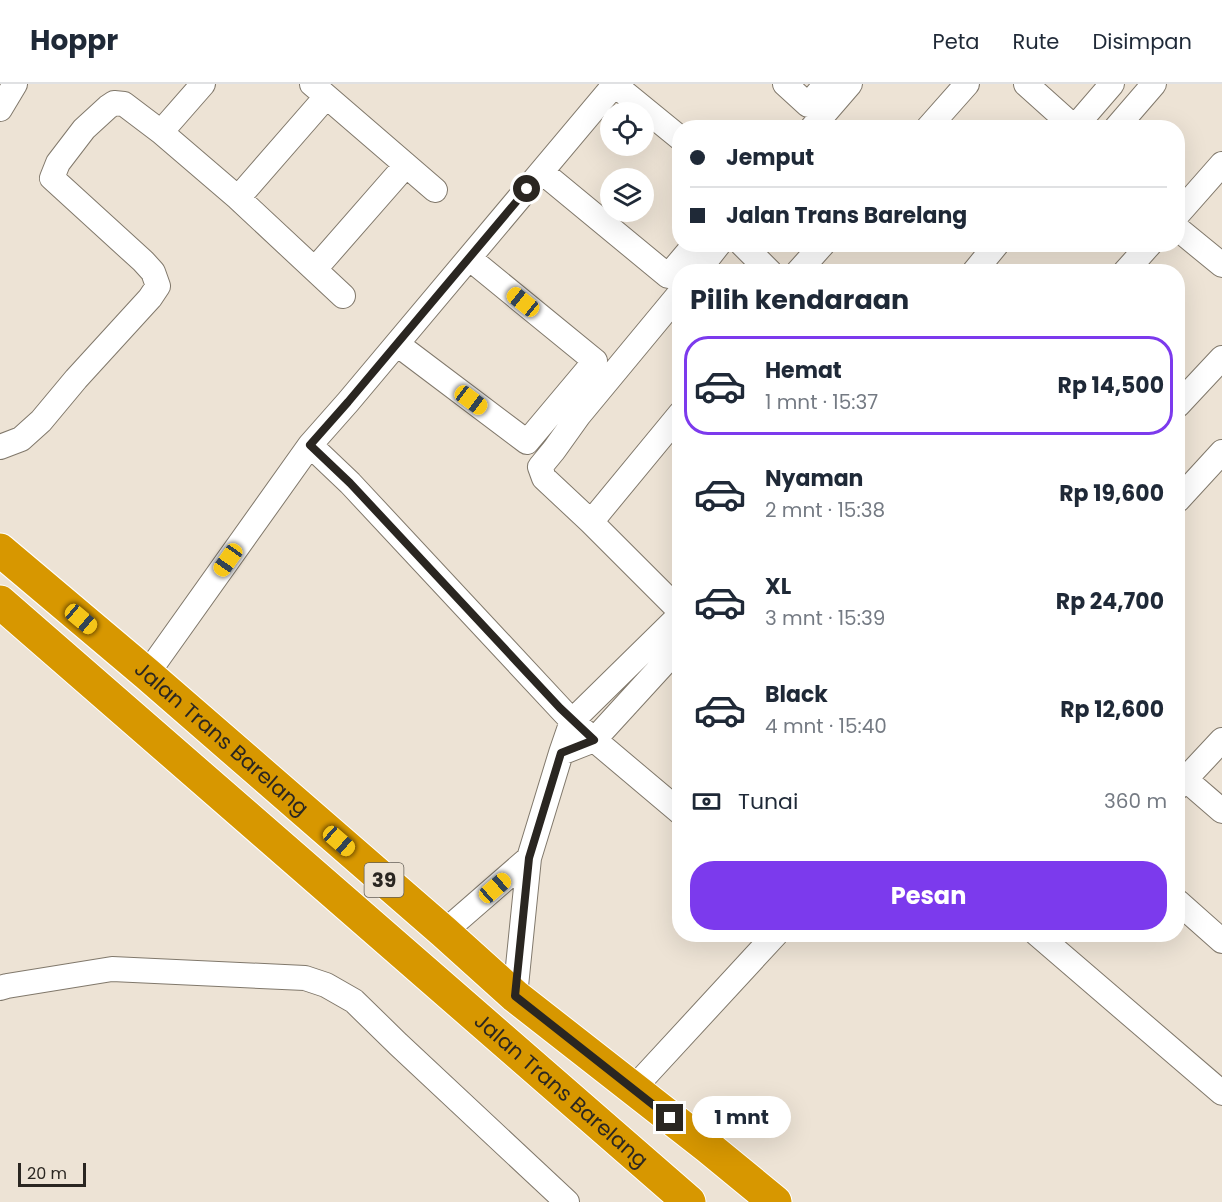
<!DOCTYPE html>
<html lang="id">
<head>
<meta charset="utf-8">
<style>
	:root { --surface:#fff; --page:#f2f2f3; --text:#1f2937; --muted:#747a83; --line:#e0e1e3; --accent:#7c3aed }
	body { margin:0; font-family:Poppins,sans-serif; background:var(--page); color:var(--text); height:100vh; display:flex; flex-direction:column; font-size:22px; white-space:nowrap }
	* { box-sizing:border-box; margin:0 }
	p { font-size:20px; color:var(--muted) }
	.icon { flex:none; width:33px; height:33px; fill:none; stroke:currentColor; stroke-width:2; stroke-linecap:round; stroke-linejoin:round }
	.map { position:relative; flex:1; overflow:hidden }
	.drawer { position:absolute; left:672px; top:180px; width:513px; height:678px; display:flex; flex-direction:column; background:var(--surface); border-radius:24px; box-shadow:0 6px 24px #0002 }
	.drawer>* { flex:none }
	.guide { position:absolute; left:672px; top:36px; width:513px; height:132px; border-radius:24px; box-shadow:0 6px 24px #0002; display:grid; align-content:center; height:132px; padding:0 18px; background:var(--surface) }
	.tools { position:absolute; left:600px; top:18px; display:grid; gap:12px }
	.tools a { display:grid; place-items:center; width:54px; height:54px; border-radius:50%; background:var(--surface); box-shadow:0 6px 24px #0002; font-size:30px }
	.scale { position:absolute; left:18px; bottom:15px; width:68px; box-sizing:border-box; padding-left:6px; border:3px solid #2a2621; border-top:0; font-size:16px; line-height:21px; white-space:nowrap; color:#2a2621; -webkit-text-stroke:4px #ede3d5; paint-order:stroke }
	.end { position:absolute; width:27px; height:27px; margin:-14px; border:8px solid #2a2621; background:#fff; box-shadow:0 0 0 3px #fff }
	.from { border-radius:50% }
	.bubble { position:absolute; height:42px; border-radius:21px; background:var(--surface); box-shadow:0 6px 24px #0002; font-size:20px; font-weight:700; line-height:42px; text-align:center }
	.car { position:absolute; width:18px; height:36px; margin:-18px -9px; border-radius:8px; box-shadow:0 0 4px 2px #0007; background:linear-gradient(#f5c518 24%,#345 0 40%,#f5c518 0 76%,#345 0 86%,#f5c518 0) }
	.guide b { display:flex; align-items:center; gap:21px; height:57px; font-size:22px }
	.guide b+b { border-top:2px solid var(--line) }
	.guide i { width:15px; height:15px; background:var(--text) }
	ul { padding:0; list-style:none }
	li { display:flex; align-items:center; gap:18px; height:99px; margin:0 12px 9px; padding:0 6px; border:3px solid transparent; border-radius:24px }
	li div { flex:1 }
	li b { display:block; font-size:22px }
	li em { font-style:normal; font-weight:700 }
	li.active { border-color:var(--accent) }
	li>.icon { width:54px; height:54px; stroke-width:1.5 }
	h2 { padding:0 18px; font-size:27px; line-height:72px }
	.pay { display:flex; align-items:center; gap:15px; height:66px; padding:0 18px; font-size:22px }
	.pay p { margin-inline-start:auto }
	.button { display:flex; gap:12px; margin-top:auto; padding:12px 18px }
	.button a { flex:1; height:69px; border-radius:24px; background:var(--accent); color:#fff; font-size:24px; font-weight:700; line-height:69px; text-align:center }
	header { display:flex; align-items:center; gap:36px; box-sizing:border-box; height:84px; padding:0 30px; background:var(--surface); border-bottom:2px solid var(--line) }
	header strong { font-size:28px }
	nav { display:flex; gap:33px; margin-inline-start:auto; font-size:21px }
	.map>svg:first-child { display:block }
</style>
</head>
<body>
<header>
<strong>Hoppr</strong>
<nav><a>Peta</a><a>Rute</a><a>Disimpan</a></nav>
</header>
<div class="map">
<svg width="1222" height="1118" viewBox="0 0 1222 1118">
	<rect width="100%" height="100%" fill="#ede3d5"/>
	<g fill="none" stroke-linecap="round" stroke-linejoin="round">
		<defs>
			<path id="minor" d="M 312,0 L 435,106
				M 615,0 L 348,318 L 310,361 L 350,399 L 572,637 L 680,728
				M 785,0 L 808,21 L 826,0
				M 1026,0 L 1075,44
				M 615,1 L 680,54
				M 0,25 L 15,0
				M 812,44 L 850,0
				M 928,44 L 967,0
				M 1074,44 L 1112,0
				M 1116,44 L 1154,0
				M 161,48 L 203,0
				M 542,88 L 668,192 L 695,160
				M 238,114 L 326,13
				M 1178,130 L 1222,80
				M 1178,145 L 1222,181
				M 742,160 L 770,188
				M 315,185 L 406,81
				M 697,188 L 719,160
				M 798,188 L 823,160
				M 974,188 L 997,160
				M 1125,188 L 1150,160
				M 680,209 L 579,331 L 554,366 L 540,383 L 544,394 L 591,438 L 680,527
				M 397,260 L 527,358 L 595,277 L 469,174
				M 1178,321 L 1222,274
				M 0,363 L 21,355 L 41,337 L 76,295 L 150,214 L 158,202 L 153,188 L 143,177 L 52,94 L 58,79 L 84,45 L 108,23 L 114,19 L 124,20 L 161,48 L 238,114 L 343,212
				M 1178,416 L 1222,368
				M 591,438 L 680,330
				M 680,531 L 572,637 L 561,669 L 594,656 L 680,562
				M 147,590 L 310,361
				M 1185,695 L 1222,727
				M 1178,703 L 1222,656
				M 1178,818 L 1222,857
				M 444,848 L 529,774
				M 1037,850 L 1222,1009
				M 0,904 L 7,902 L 112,885 L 305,894 L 326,901 L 354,917 L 398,960 L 567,1118
				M 515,912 L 529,774 L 561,669
				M 633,1005 L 776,850"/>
			<g id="highway">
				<path id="s1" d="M 0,466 L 147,590 L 444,848 L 515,912 L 708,1063 L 775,1118"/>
				<path id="s2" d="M 0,518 L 689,1118"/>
			</g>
		</defs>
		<use href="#minor" stroke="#80786b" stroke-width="26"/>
		<use href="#highway" stroke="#fff" stroke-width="35"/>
		<use href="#minor" stroke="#fff" stroke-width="24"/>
		<use href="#highway" stroke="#d79700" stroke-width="33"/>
	</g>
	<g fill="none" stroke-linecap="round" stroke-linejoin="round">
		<path stroke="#2a2621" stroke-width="8" d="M 527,105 L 348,318 L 310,361 L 350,399 L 560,624 L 594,656 L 561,669 L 529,774 L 515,912 L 670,1034"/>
	</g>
	<g text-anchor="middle" stroke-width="4.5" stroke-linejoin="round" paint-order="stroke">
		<rect fill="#ede3d5" stroke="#645f57" stroke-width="1.5" x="364.5" y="779" width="39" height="34" rx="4.5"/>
		<g font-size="20" font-weight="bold" fill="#2a2621">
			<text x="384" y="803">39</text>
		</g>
		<g font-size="21" fill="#2a2621" stroke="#ede3d5">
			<text dy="7" stroke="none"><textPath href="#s1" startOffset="291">Jalan Trans Barelang</textPath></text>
			<text dy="7" stroke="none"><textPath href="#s2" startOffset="744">Jalan Trans Barelang</textPath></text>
		</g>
	</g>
</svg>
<div class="tools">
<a><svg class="icon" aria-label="locate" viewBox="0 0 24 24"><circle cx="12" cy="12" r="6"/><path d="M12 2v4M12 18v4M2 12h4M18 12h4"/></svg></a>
<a><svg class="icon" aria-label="layers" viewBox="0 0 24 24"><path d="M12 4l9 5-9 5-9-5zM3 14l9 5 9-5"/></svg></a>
</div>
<div class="scale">20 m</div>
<i class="end from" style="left:527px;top:105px"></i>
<i class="end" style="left:670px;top:1034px"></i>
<div class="bubble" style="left:692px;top:1012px;width:99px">1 mnt</div>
<i class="car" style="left:523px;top:218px;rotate:309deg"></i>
<i class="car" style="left:471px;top:316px;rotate:127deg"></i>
<i class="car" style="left:228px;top:476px;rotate:215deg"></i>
<i class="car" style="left:81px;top:535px;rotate:130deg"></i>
<i class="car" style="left:339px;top:757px;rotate:131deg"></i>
<i class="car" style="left:495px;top:804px;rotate:49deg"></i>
<div class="guide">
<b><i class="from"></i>Jemput</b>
<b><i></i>Jalan Trans Barelang</b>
</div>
<section class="drawer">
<h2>Pilih kendaraan</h2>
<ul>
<li class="active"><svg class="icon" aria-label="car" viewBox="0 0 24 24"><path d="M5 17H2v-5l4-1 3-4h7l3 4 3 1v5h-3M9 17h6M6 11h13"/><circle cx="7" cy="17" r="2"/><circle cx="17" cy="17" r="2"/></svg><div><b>Hemat</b><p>1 mnt · 15:37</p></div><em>Rp 14,500</em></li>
<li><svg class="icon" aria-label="car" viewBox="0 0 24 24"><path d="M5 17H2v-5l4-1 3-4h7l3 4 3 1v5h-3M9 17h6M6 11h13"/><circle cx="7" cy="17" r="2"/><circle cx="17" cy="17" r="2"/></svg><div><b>Nyaman</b><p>2 mnt · 15:38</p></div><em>Rp 19,600</em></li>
<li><svg class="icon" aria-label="car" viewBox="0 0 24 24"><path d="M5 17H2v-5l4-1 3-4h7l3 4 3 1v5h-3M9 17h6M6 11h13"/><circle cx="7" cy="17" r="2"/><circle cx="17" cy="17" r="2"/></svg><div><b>XL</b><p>3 mnt · 15:39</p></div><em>Rp 24,700</em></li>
<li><svg class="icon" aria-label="car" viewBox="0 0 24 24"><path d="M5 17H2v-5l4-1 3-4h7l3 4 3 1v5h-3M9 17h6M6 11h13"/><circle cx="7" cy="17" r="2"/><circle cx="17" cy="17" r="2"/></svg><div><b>Black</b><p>4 mnt · 15:40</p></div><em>Rp 12,600</em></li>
</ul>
<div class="pay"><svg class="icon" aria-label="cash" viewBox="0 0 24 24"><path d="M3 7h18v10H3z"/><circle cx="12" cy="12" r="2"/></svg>Tunai<p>360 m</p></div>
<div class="button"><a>Pesan</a></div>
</section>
</div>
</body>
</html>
